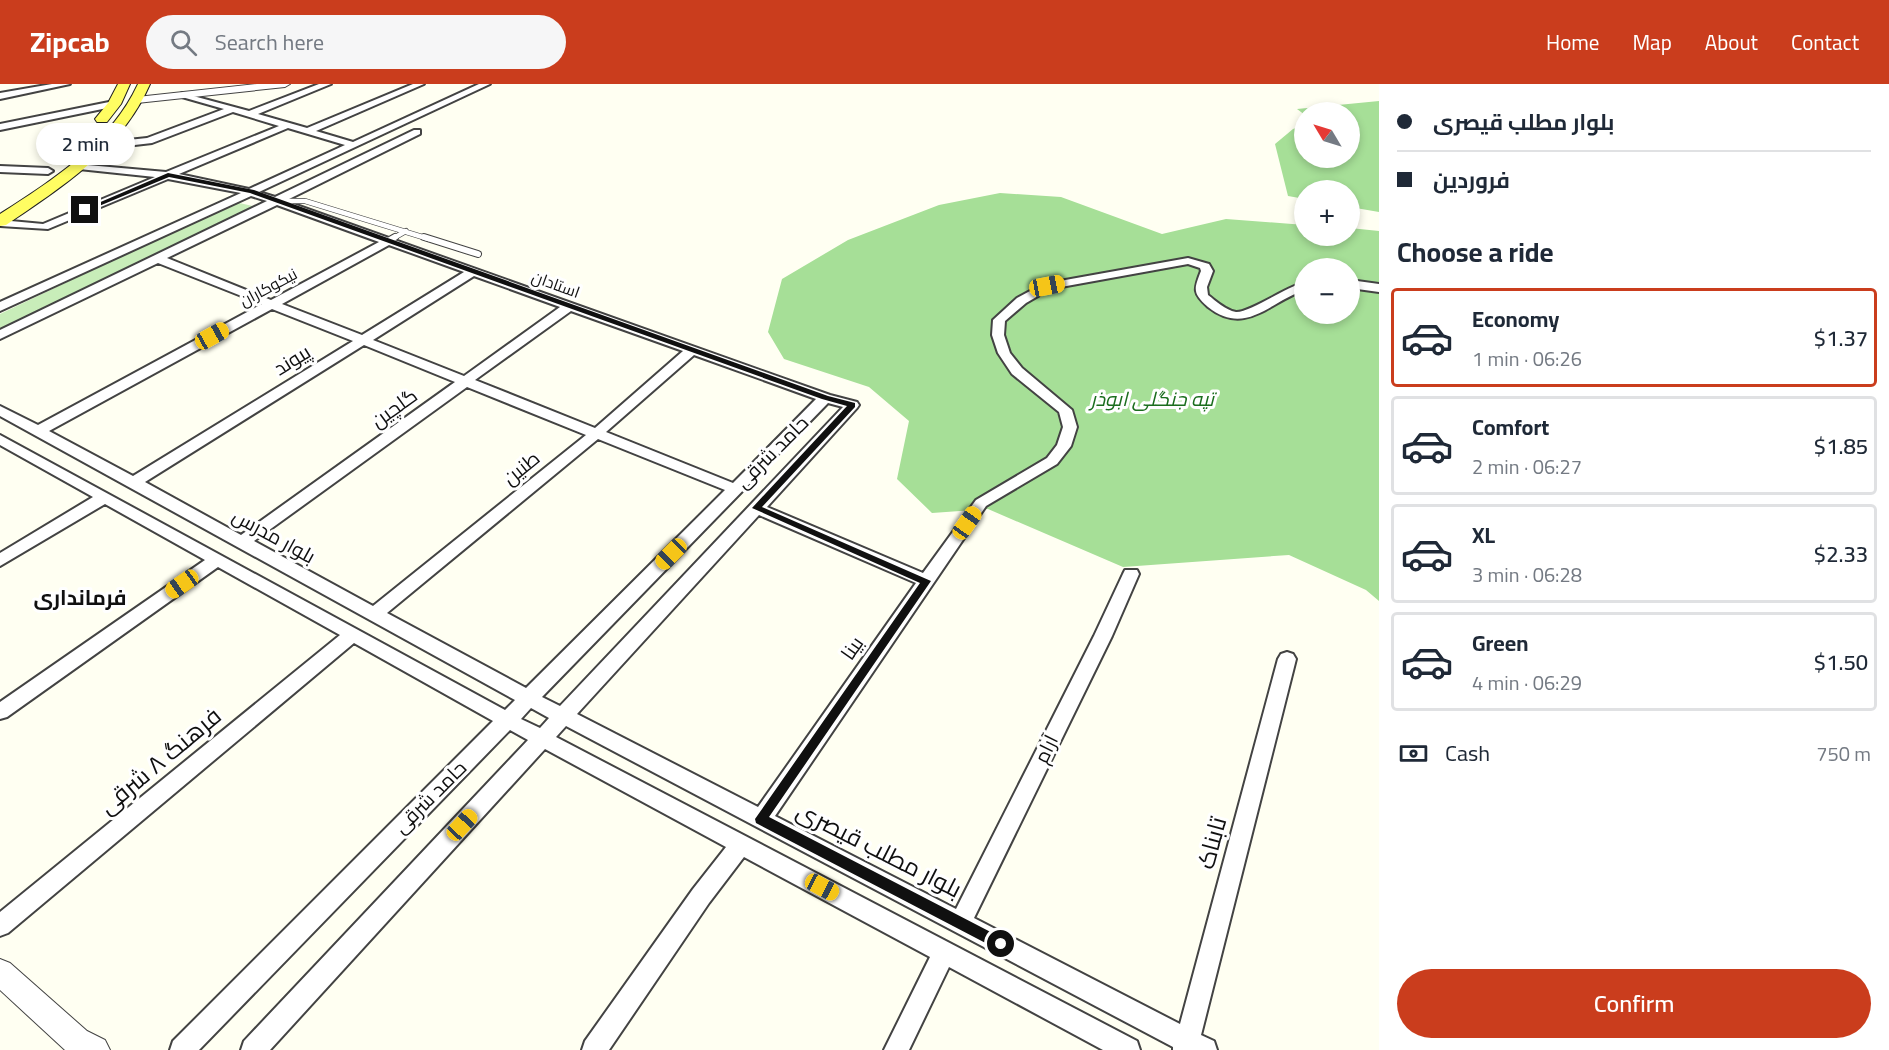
<!DOCTYPE html>
<html lang="en">
<head>
<meta charset="utf-8">
<style>
	:root { --surface:#fff; --page:#f6f6f7; --text:#1f2937; --muted:#747a83; --line:#e0e1e3; --accent:#ca3d1d }
	body { margin:0; font-family:Georgia,Cairo,serif; background:var(--page); color:var(--text); height:100vh; display:flex; flex-direction:column; font-size:22px; white-space:nowrap }
	* { box-sizing:border-box; margin:0 }
	p { font-size:20px; color:var(--muted) }
	.icon { flex:none; width:33px; height:33px; fill:none; stroke:currentColor; stroke-width:2; stroke-linecap:round; stroke-linejoin:round }
	.map { position:relative; flex:1; overflow:hidden }
	.side { display:flex; flex-direction:column; background:var(--surface); width:510px }
	.side>* { flex:none }
	.top-card { display:grid; align-content:center; height:132px; padding:0 18px; background:var(--surface) }
	.needle { width:39px; rotate:308deg }
	.buttons { position:absolute; left:1294px; top:18px; display:grid; gap:12px }
	.buttons a { display:grid; place-items:center; width:66px; height:66px; border-radius:50%; background:var(--surface); box-shadow:0 3px 9px #0003; font-size:30px }
	.end { position:absolute; width:27px; height:27px; margin:-14px; border:8px solid #101010; background:#fff; box-shadow:0 0 0 3px #fff }
	.from { border-radius:50% }
	.bubble { position:absolute; height:42px; border-radius:21px; background:var(--surface); box-shadow:0 3px 9px #0003; font-size:20px; font-weight:600; line-height:42px; text-align:center }
	.car { position:absolute; width:18px; height:36px; margin:-18px -9px; border-radius:8px; box-shadow:0 0 4px 2px #0007; background:linear-gradient(#f5c518 24%,#345 0 40%,#f5c518 0 76%,#345 0 86%,#f5c518 0) }
	.top-card b { display:flex; align-items:center; gap:21px; height:57px; font-size:22px }
	.top-card b+b { border-top:2px solid var(--line) }
	.top-card i { width:15px; height:15px; background:var(--text) }
	ul { padding:0; list-style:none }
	li { display:flex; align-items:center; gap:18px; height:99px; margin:0 12px 9px; padding:0 6px; border:3px solid var(--line); border-radius:6px }
	li div { flex:1 }
	li b { display:block; font-size:22px }
	li em { font-style:normal; font-weight:600 }
	li.on { border-color:var(--accent) }
	li>.icon { width:54px; height:54px; stroke-width:1.5 }
	h2 { padding:0 18px; font-size:27px; line-height:72px }
	.pay { display:flex; align-items:center; gap:15px; height:66px; padding:0 18px; font-size:22px }
	.pay p { margin-inline-start:auto }
	.button { display:flex; gap:12px; margin-top:auto; padding:12px 18px }
	.button a { flex:1; height:69px; border-radius:36px; background:var(--accent); color:#fff; font-size:24px; font-weight:600; line-height:69px; text-align:center }
	header { display:flex; align-items:center; gap:36px; box-sizing:border-box; height:84px; padding:0 30px; background:var(--accent); color:#fff }
	header strong { font-size:28px }
	nav { display:flex; gap:33px; margin-inline-start:auto; font-size:21px }
	.search { width:420px; height:54px; background:var(--page); display:flex; align-items:center; gap:15px; box-sizing:border-box; padding:0 21px; border-radius:33px; color:var(--muted); font-size:22px }
	main { display:flex; flex:1; min-height:0 }
	.map>svg:first-child { display:block }
</style>
</head>
<body>
<header>
<strong>Zipcab</strong>
<div class="search"><svg class="icon" aria-label="search" viewBox="0 0 24 24"><circle cx="10" cy="10" r="6"/><path d="M15 15l6 6"/></svg>Search here</div>
<nav><a>Home</a><a>Map</a><a>About</a><a>Contact</a></nav>
</header>
<main>
<div class="map">
<svg width="1379" height="966" viewBox="0 0 1379 966">
	<rect width="100%" height="100%" fill="#fffff2"/>
	<path fill="#c8edb9" d="M 235,118 L 257,123 L 0,245 L 0,230 Z"/>
	<path fill="#a6df97" fill-rule="evenodd" d="M 1379,17 L 1379,128 L 1350,123 L 1350,106 L 1305,106 L 1305,115 L 1288,112 L 1275,60 L 1293,45 L 1305,40 L 1305,74 L 1350,74 L 1350,28 L 1305,28 L 1305,31 L 1297,25 Z
		M 1000,109 L 1061,113 L 1162,150 L 1226,135 L 1305,141 L 1305,152 L 1350,152 L 1350,144 L 1379,147 L 1379,517 L 1366,506 L 1289,471 L 1123,483 L 988,425 L 932,429 L 897,395 L 909,337 L 869,303 L 784,275 L 768,248 L 782,195 L 848,156 L 939,121 ZM 1305,184 L 1350,184 L 1350,230 L 1305,230 Z"/>
	<g fill="none" stroke-linecap="round" stroke-linejoin="round">
		<defs>
			<path id="service-far1" d="M 276,117 L 305,117 L 429,155
				M 392,155 L 406,147"/>
			<path id="service" d="M 424,153 L 478,170
				M 388,157 L 395,153"/>
			<path id="minor" d="M 52,0 L 70,0 L 0,15 L 0,9 Z
				M 319,0 L 331,0 L 258,30 L 307,44 L 413,0 L 424,0 L 316,47 L 353,58 L 479,0 L 490,0 L 259,108 L 275,113 L 414,46 L 420,46 L 420,50 L 285,117 L 830,311 L 857,318 L 859,321 L 857,324 L 767,423 L 923,489 L 976,416 L 1047,374 L 1057,361 L 1063,343 L 1059,328 L 1012,290 L 998,269 L 992,251 L 993,236 L 1017,214 L 1043,200 L 1188,174 L 1209,180 L 1213,187 L 1207,203 L 1208,211 C 1216,217 1225,226 1236,228 C 1249,229 1286,203 1305,198 L 1305,206 C 1270,217 1246,253 1208,223 C 1192,209 1194,205 1201,187 L 1200,184 L 1188,180 L 1050,205 L 1026,219 L 1005,237 L 1004,251 L 1010,269 L 1022,284 L 1072,326 L 1077,343 L 1071,362 L 1057,380 L 986,422 L 775,732 L 956,825 L 1094,552 L 1123,490 L 1125,486 L 1137,486 L 1139,490 L 1112,552 L 974,834 L 1180,940 L 1278,575 L 1281,570 L 1287,568 L 1293,570 L 1296,575 L 1201,951 L 1214,957 L 1217,966 L 1173,966 L 1173,963 L 566,642 L 556,653 L 1137,957 L 1140,966 L 1103,966 L 949,883 L 909,966 L 884,966 L 930,873 L 744,773 L 709,819 L 609,966 L 582,966 L 585,957 L 693,805 L 726,763 L 545,665 L 270,966 L 241,966 L 244,957 L 528,656 L 510,646 L 199,966 L 170,966 L 173,957 L 493,637 L 354,559 L 8,849 L 0,852 L 0,828 L 340,551 L 218,483 L 7,633 L 0,635 L 0,618 L 205,476 L 105,420 L 0,482 L 0,469 L 93,413 L 0,361 L 0,351 L 505,626 L 515,616 L 0,332 L 0,322 L 38,341 L 262,220 L 158,179 L 0,255 L 0,246 L 267,117 L 251,112 L 0,227 L 0,218 L 241,109 L 168,95 L 48,145 L 0,142 L 0,136 L 43,140 L 155,93 L 79,85 L 76,84 L 76,80 L 166,88 L 279,42 L 233,28 L 152,59 L 100,65 L 95,62 L 100,59 L 147,54 L 224,25 L 182,13 L 182,9 L 249,27 ZM 288,44 L 345,61 L 249,105 L 179,90 ZM 277,121 L 379,158 L 271,216 L 167,174 ZM 389,161 L 464,188 L 362,251 L 282,220 ZM 474,192 L 560,223 L 464,292 L 373,256 ZM 272,225 L 353,257 L 133,392 L 49,347 ZM 571,227 L 683,267 L 595,344 L 475,296 ZM 364,261 L 455,298 L 241,451 L 145,398 ZM 694,271 L 816,315 L 733,399 L 606,348 ZM 467,303 L 586,351 L 373,522 L 254,457 ZM 828,319 L 843,323 L 560,622 L 542,613 ZM 598,355 L 725,406 L 526,604 L 387,529 ZM 759,431 L 916,499 L 758,723 L 577,630 ZM 531,624 L 549,634 L 540,644 L 521,635 Z
				M 114,17 L 118,20 L 117,22 L 0,46 L 0,40 Z
				M 0,82 L 48,84 L 53,87 L 48,90 L 0,88 Z
				M 1350,196 L 1379,200 L 1379,208 L 1350,204 Z"/>
			<path id="tertiary" d="M 257,0 L 290,0 L 285,3 L 137,19 L 132,16 L 137,13 Z
				M 0,875 L 10,879 L 87,947 L 105,956 L 110,966 L 65,966 L 0,906 Z"/>
			<path id="primary" d="M 118,0 L 130,0 L 121,20 L 107,38 L 97,38 L 95,35 L 108,19 Z
				M 138,0 L 150,0 C 122,65 63,102 6,141 L 0,142 L 0,130 C 54,95 110,60 138,0 Z"/>
		</defs>
		<use href="#service-far1" stroke="#434343" stroke-width="6"/>
		<use href="#service" stroke="#434343" stroke-width="8"/>
		<use href="#minor" stroke="#434343" stroke-width="4"/>
		<use href="#tertiary" stroke="#434343" stroke-width="2"/>
		<use href="#primary" stroke="#212121" stroke-width="2"/>
		<use href="#service-far1" stroke="#fff" stroke-width="4.5"/>
		<use href="#service" stroke="#fff" stroke-width="6"/>
		<use href="#minor" fill="#fff" fill-rule="evenodd"/>
		<use href="#tertiary" fill="#fff" fill-rule="evenodd"/>
		<use href="#primary" fill="#fffd62" fill-rule="evenodd"/>
	</g>
	<path fill="#101010" d="M 168,89 L 254,106 L 828,312 L 855,319 L 855,323 L 762,423 L 931,497 L 769,733 L 1006,856 L 1008,860 L 1006,865 L 1001,867 L 997,865 L 756,739 L 755,735 L 920,499 L 752,424 L 847,322 L 822,315 L 250,109 L 169,93 L 87,127 L 82,126 Z"/>
	<g text-anchor="middle" stroke-width="6" stroke-linejoin="round" paint-order="stroke">
		<g font-size="16" fill="#101010" stroke="#fff">
			<text transform="translate(556 200) rotate(20)" y="6">استادان</text>
			<text transform="translate(268 203) rotate(-28)" y="6">نیکوکاران</text>
		</g>
		<g font-size="20" fill="#101010" stroke="#fff">
			<text transform="translate(292 276) rotate(-32)" y="7">پیوند</text>
			<text transform="translate(394 324) rotate(-36)" y="7">گلچین</text>
			<text transform="translate(772 368) rotate(-45)" y="7">حامد شرقی</text>
			<text transform="translate(521 384) rotate(-39)" y="7">طنین</text>
			<text transform="translate(274 452) rotate(29)" y="7">بلوار مدرس</text>
			<text transform="translate(852 564) rotate(-55)" y="7">بینا</text>
			<text transform="translate(1046 665) rotate(-64)" y="7">آرام</text>
			<text transform="translate(430 713) rotate(-45)" y="7">حامد شرقی</text>
		</g>
		<g font-size="20" font-style="italic" fill="#1a6d1d" stroke="#fff">
			<text x="1152" y="322">تپه جنگلی ابوذر</text>
		</g>
		<g font-size="21" font-weight="bold" fill="#101010" stroke="#fff">
			<text x="80" y="521">فرمانداری</text>
		</g>
		<g font-size="24" fill="#101010" stroke="#fff">
			<text transform="translate(160 677) rotate(-40)" y="8">فرهنگ ۸ شرقی</text>
			<text transform="translate(1212 759) rotate(-75)" y="8">تابناک</text>
			<text transform="translate(879 766) rotate(27)" y="8">بلوار مطلب قیصری</text>
		</g>
	</g>
</svg>
<div class="buttons">
<a><svg class="needle" viewBox="-14 -14 28 28"><path d="M0-13l5 13h-10z" fill="#e53935"/><path d="M0 13l5-13h-10z" fill="#747a83"/></svg></a>
<a>+</a>
<a>−</a>
</div>
<i class="end from" style="left:1001px;top:860px"></i>
<i class="end" style="left:85px;top:126px"></i>
<div class="bubble" style="left:36px;top:39px;width:99px">2 min</div>
<i class="car" style="left:1047px;top:202px;rotate:79deg"></i>
<i class="car" style="left:212px;top:252px;rotate:61deg"></i>
<i class="car" style="left:967px;top:439px;rotate:35deg"></i>
<i class="car" style="left:671px;top:470px;rotate:225deg"></i>
<i class="car" style="left:182px;top:500px;rotate:235deg"></i>
<i class="car" style="left:462px;top:741px;rotate:43deg"></i>
<i class="car" style="left:822px;top:803px;rotate:118deg"></i>
</div>
<section class="side">
<div class="top-card">
<b><i class="from"></i>بلوار مطلب قیصری</b>
<b><i></i>فروردین</b>
</div>
<h2>Choose a ride</h2>
<ul>
<li class="on"><svg class="icon" aria-label="car" viewBox="0 0 24 24"><path d="M5 17H2v-5l4-1 3-4h7l3 4 3 1v5h-3M9 17h6M6 11h13"/><circle cx="7" cy="17" r="2"/><circle cx="17" cy="17" r="2"/></svg><div><b>Economy</b><p>1 min · 06:26</p></div><em>$1.37</em></li>
<li><svg class="icon" aria-label="car" viewBox="0 0 24 24"><path d="M5 17H2v-5l4-1 3-4h7l3 4 3 1v5h-3M9 17h6M6 11h13"/><circle cx="7" cy="17" r="2"/><circle cx="17" cy="17" r="2"/></svg><div><b>Comfort</b><p>2 min · 06:27</p></div><em>$1.85</em></li>
<li><svg class="icon" aria-label="car" viewBox="0 0 24 24"><path d="M5 17H2v-5l4-1 3-4h7l3 4 3 1v5h-3M9 17h6M6 11h13"/><circle cx="7" cy="17" r="2"/><circle cx="17" cy="17" r="2"/></svg><div><b>XL</b><p>3 min · 06:28</p></div><em>$2.33</em></li>
<li><svg class="icon" aria-label="car" viewBox="0 0 24 24"><path d="M5 17H2v-5l4-1 3-4h7l3 4 3 1v5h-3M9 17h6M6 11h13"/><circle cx="7" cy="17" r="2"/><circle cx="17" cy="17" r="2"/></svg><div><b>Green</b><p>4 min · 06:29</p></div><em>$1.50</em></li>
</ul>
<div class="pay"><svg class="icon" aria-label="cash" viewBox="0 0 24 24"><path d="M3 7h18v10H3z"/><circle cx="12" cy="12" r="2"/></svg>Cash<p>750 m</p></div>
<div class="button"><a>Confirm</a></div>
</section>
</main>
</body>
</html>
